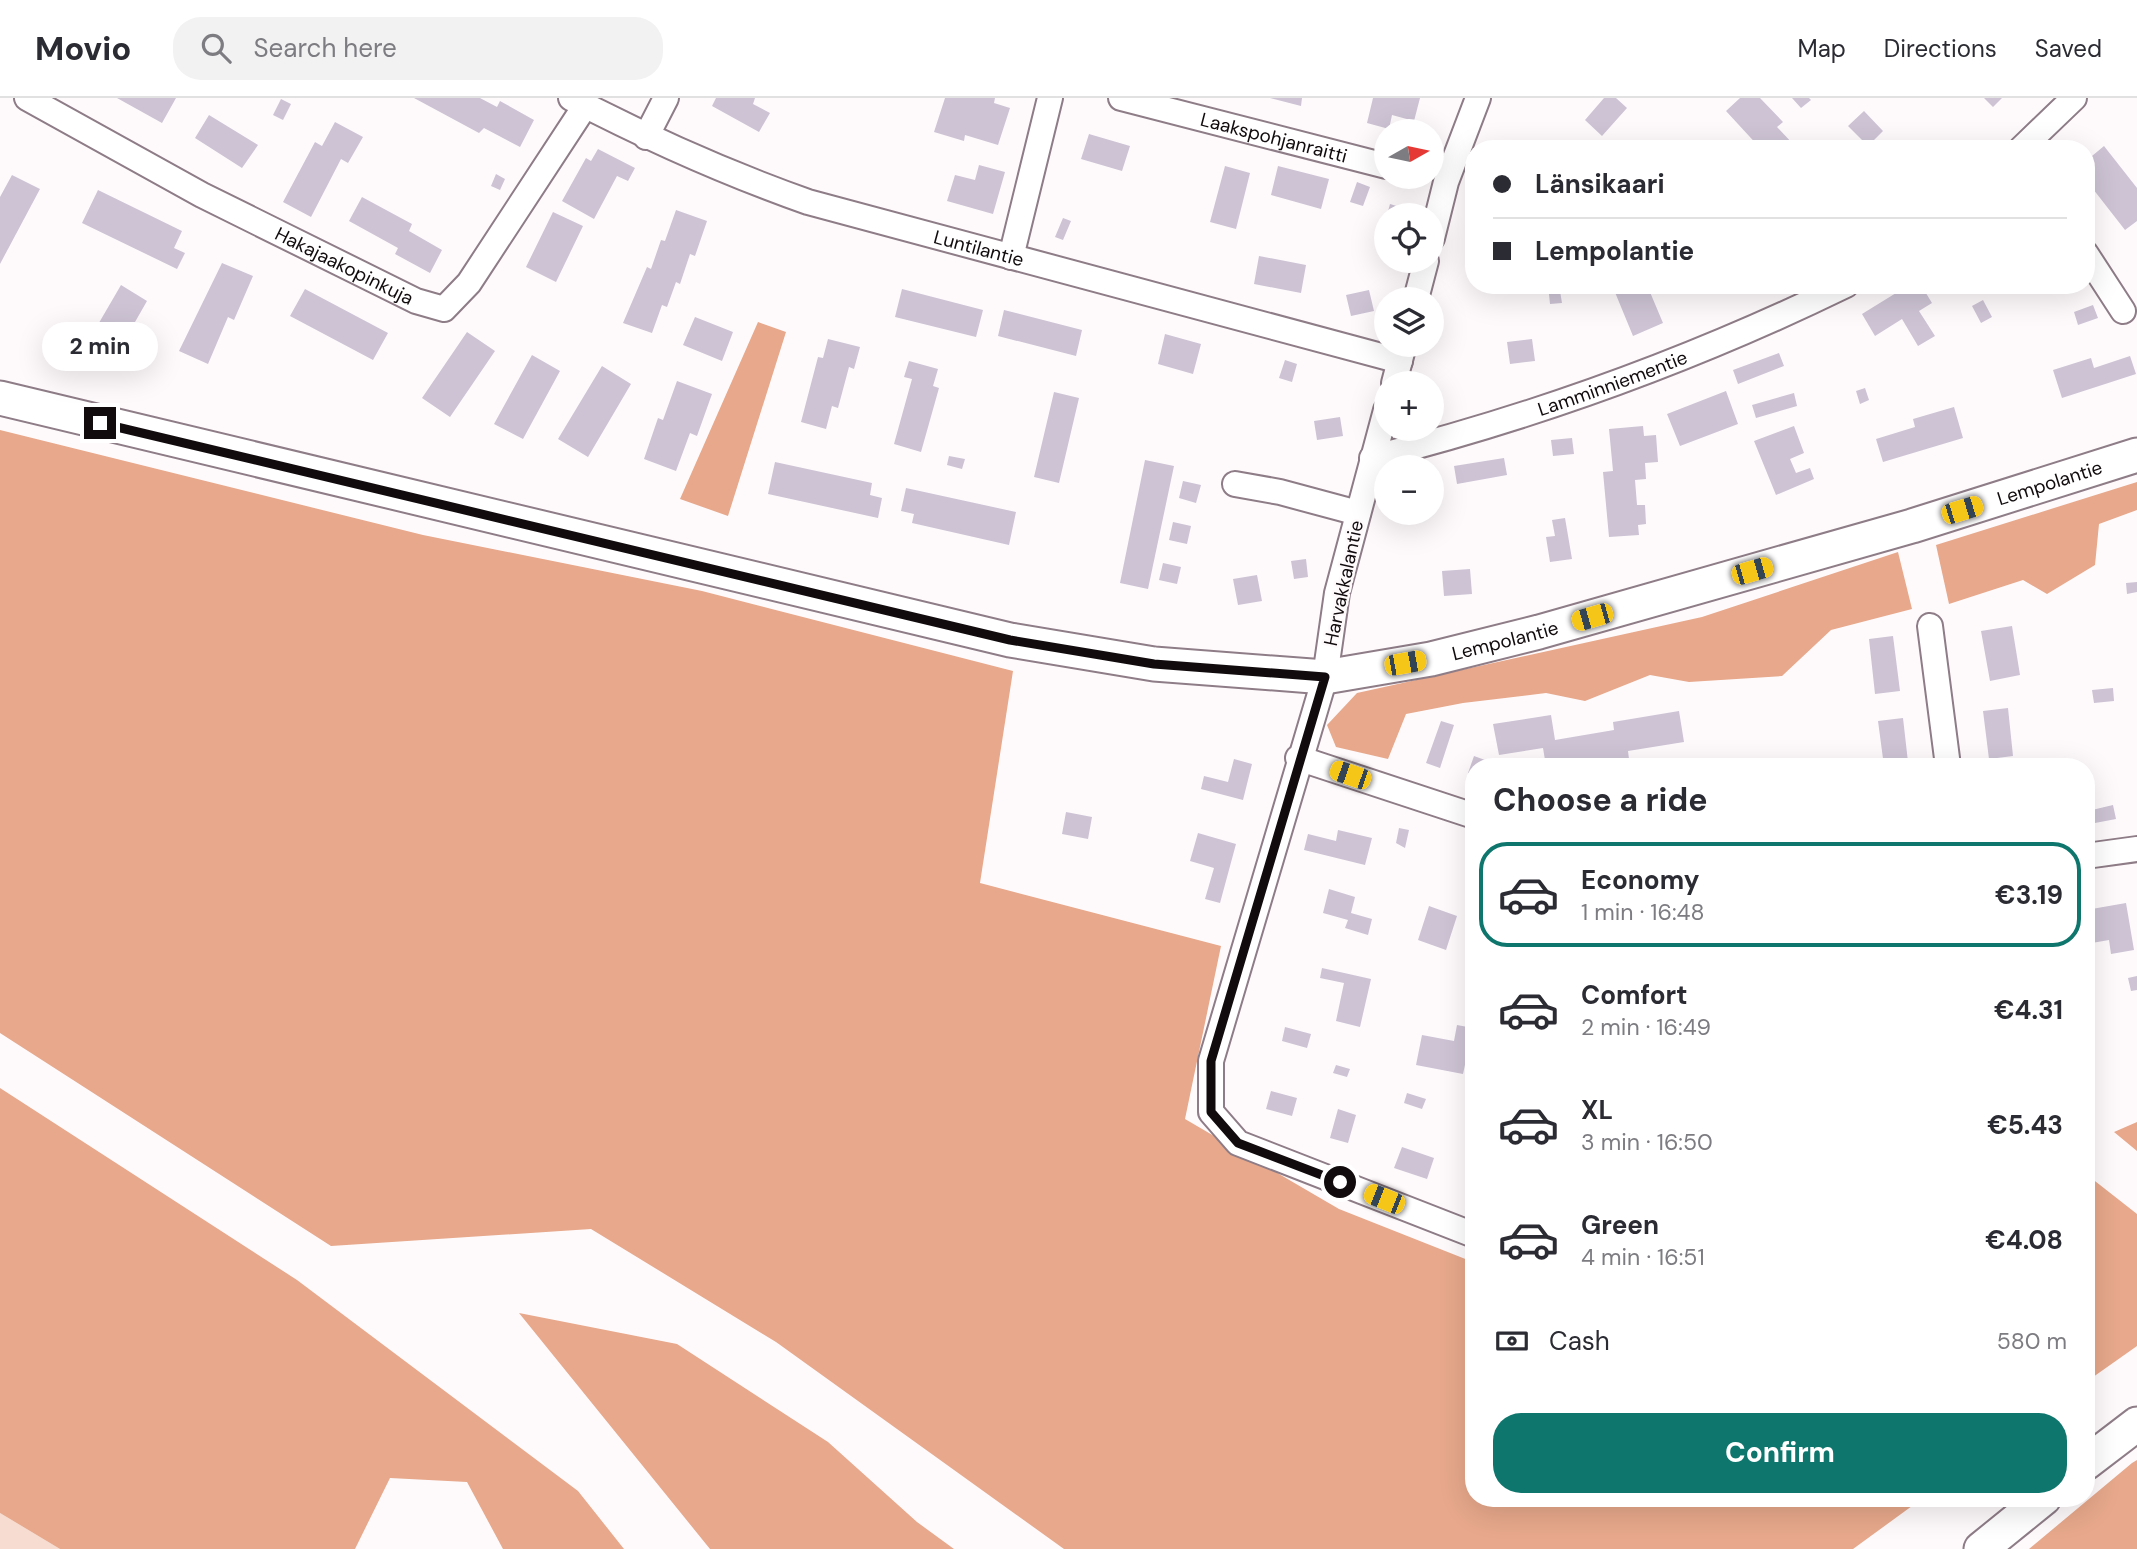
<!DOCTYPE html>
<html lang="en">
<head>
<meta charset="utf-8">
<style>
	:root { --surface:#fff; --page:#f2f2f3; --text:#2b2b33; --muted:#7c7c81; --line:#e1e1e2; --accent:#0f766e }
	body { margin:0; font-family:"DM Sans",sans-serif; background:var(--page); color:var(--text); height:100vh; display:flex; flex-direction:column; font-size:26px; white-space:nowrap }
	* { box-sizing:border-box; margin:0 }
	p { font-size:23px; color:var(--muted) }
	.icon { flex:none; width:38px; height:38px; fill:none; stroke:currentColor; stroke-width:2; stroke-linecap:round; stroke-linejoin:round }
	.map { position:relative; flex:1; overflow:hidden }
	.drawer { position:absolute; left:1465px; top:660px; width:630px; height:749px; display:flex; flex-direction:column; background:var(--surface); border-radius:28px; box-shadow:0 7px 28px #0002 }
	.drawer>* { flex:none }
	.hud { position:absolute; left:1465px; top:42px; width:630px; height:154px; border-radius:28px; box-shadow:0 7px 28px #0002; display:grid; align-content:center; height:154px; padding:0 28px; background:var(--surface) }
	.needle { width:46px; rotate:81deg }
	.buttons { position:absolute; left:1374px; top:21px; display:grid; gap:14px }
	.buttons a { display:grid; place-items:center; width:70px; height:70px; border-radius:50%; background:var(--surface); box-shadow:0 7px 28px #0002; font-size:35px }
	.end { position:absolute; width:32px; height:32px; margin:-16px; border:9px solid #110b0e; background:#fff; box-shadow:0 0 0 4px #fff }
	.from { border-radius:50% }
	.bubble { position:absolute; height:49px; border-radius:24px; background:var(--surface); box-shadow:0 7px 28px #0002; font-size:23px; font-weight:700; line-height:49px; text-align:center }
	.car { position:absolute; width:21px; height:42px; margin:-21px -10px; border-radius:9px; box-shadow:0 0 5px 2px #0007; background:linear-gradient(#f5c518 24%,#345 0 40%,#f5c518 0 76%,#345 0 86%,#f5c518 0) }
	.hud b { display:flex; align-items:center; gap:24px; height:66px; font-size:26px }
	.hud b+b { border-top:2px solid var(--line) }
	.hud i { width:18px; height:18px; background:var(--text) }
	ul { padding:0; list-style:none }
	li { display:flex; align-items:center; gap:21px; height:105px; margin:0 14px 10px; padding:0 14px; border:4px solid transparent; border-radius:28px }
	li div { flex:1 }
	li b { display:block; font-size:26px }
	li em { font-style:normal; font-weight:700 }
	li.on { border-color:var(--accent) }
	li>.icon { width:63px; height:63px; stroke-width:1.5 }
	h2 { padding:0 28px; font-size:32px; line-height:84px }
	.pay { display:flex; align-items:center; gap:18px; height:77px; padding:0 28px; font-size:26px }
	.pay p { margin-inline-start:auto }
	.action { display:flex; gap:14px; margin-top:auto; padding:14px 28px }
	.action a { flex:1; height:80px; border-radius:28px; background:var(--accent); color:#fff; font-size:28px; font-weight:700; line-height:80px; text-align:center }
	header { display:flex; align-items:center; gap:42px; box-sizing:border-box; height:98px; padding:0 35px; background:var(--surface); border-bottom:2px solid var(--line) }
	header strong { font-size:33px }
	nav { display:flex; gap:38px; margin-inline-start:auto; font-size:24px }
	.search { width:490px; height:63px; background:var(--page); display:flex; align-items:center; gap:18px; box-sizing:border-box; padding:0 24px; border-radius:28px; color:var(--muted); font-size:26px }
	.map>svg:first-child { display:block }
</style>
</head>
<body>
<header>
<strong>Movio</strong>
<div class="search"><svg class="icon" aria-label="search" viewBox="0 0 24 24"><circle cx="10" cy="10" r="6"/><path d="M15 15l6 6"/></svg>Search here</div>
<nav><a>Map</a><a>Directions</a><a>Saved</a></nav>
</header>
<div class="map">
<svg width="2137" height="1451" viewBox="0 0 2137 1451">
	<rect width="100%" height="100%" fill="#fefafc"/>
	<path fill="#f6dcd1" d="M 0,1415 L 60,1451 L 0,1451 Z"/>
	<path fill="#e7a88b" d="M 758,224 L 786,234 L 728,418 L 680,401 Z
		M 0,332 L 423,437 L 702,493 L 1013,573 L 980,785 L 1221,848 L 1185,1021 L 1339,1111 L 1473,1164 L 1474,1400 L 1923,1400 L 1853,1451 L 1064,1451 L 776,1244 L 591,1131 L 331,1148 L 0,935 Z
		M 2137,384 L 2137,412 L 2099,426 L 2095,467 L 2047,496 L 2023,482 L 1949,506 L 1936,447 Z
		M 1898,454 L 1912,511 L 1831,532 L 1782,578 L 1689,584 L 1650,577 L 1585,603 L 1546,595 L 1463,605 L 1406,616 L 1388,661 L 1336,649 L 1327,627 L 1357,595 L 1702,519 Z
		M 0,990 L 297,1182 L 578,1393 L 624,1451 L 503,1451 L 467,1384 L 390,1380 L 355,1451 L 60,1451 L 0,1415 Z
		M 2137,1024 L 2137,1053 L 2114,1034 Z
		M 2086,1076 L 2137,1116 L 2137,1248 L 2086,1284 Z
		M 519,1215 L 677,1246 L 828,1344 L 917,1424 L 954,1451 L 710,1451 Z
		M 2137,1362 L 2137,1451 L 2029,1451 L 2132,1365 Z"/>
	<path fill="#cdc3d4" d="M 117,0 L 176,0 L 162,25 Z
		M 414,0 L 480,0 L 497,9 L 500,3 L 534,22 L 520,49 L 484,30 L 479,35 Z
		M 716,0 L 755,0 L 753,6 L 770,15 L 759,34 L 712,8 Z
		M 945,0 L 995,0 L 994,5 L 1010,10 L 998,47 L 965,37 L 964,43 L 934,34 Z
		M 1270,0 L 1302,0 L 1301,8 Z
		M 1373,0 L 1420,0 L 1414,23 L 1392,17 L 1389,31 L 1367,25 Z
		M 1604,0 L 1616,0 L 1627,10 L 1602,38 L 1585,22 Z
		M 1740,0 L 1760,0 L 1783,24 L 1777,29 L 1794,47 L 1791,51 L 1761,51 L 1726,13 Z
		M 1792,0 L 1809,0 L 1811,2 L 1801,10 Z
		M 1984,0 L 2002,0 L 1993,9 Z
		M 281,1 L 291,6 L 283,22 L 273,17 Z
		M 1864,13 L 1883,33 L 1868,48 L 1848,28 Z
		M 209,17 L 258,47 L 242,70 L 195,40 Z
		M 335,24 L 363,39 L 348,65 L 341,61 L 311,119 L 283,104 L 315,44 L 322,48 Z
		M 1089,36 L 1130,48 L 1122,73 L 1081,61 Z
		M 2104,48 L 2137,90 L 2137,123 L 2125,132 L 2086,82 L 2086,63 Z
		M 598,51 L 635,70 L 628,83 L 617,78 L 594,121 L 562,103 L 586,60 L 591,63 Z
		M 979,67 L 1005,74 L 993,116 L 947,103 L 955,77 L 975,82 Z
		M 1225,68 L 1250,75 L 1236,131 L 1210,124 Z
		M 1278,68 L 1329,81 L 1321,111 L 1271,97 Z
		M 496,76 L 505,81 L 500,92 L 491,88 Z
		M 12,77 L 40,91 L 0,166 L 0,99 Z
		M 1357,84 L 1370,89 L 1363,108 L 1350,104 Z
		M 98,92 L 182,133 L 174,150 L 185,155 L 177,171 L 82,125 Z
		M 362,99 L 412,126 L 409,133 L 442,152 L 430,175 L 395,156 L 398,150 L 349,123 Z
		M 1390,106 L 1413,113 L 1412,117 L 1387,117 Z
		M 676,112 L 707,123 L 695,158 L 690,156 L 680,186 L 676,184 L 667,209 L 662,207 L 652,235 L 623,225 L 647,169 L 651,171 L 661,142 L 665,143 Z
		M 553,114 L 583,128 L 556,184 L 526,169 Z
		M 1063,120 L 1071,123 L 1063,142 L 1055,139 Z
		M 1386,123 L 1386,142 L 1380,141 Z
		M 1474,148 L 1474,172 L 1469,173 L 1465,150 Z
		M 1259,158 L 1306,167 L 1301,195 L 1254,186 Z
		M 222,165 L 253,178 L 234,222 L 228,219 L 208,266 L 179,253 Z
		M 121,187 L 147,203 L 123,245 L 96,230 Z
		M 1548,187 L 1559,187 L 1562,205 L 1550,206 Z
		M 1612,187 L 1647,187 L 1663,225 L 1633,238 Z
		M 1909,187 L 1921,187 L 1932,205 L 1919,213 L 1935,238 L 1918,248 L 1902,221 L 1875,238 L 1862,216 Z
		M 305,191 L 388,235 L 373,262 L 290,218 Z
		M 902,191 L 983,212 L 976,239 L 895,219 Z
		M 1369,192 L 1374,213 L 1351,218 L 1346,197 Z
		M 1983,202 L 1992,219 L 1981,225 L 1972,208 Z
		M 2093,207 L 2098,220 L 2078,227 L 2074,214 Z
		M 1004,212 L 1082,232 L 1076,258 L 998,238 Z
		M 695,219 L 733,234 L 722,263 L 683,247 Z
		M 467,234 L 495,253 L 450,319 L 422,300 Z
		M 1165,236 L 1201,246 L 1193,276 L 1158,266 Z
		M 828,241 L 860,249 L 854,271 L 849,269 L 838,310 L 832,308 L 826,331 L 801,324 L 818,259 L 823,260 Z
		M 1532,241 L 1535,263 L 1510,266 L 1507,244 Z
		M 1779,255 L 1784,268 L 1738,286 L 1733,272 Z
		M 532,257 L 560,273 L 523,341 L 494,326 Z
		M 2130,258 L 2136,276 L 2062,300 L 2053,272 L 2091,260 L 2094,270 Z
		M 1285,262 L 1297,266 L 1292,284 L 1279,280 Z
		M 909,263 L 938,271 L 933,288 L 939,290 L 921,354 L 894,346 L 912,281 L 904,279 Z
		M 602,268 L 631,286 L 588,359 L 558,341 Z
		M 677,283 L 712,296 L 697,338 L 690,335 L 676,373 L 644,361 L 658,320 L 663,322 Z
		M 1865,290 L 1869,302 L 1860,306 L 1856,293 Z
		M 1726,293 L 1738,326 L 1680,348 L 1667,316 Z
		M 1054,294 L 1079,300 L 1059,385 L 1034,379 Z
		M 1794,295 L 1797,308 L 1756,320 L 1752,307 Z
		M 1954,309 L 1963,340 L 1883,364 L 1876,341 L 1915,329 L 1913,321 Z
		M 1340,319 L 1343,338 L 1317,342 L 1314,323 Z
		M 1643,328 L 1644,338 L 1656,337 L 1658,364 L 1645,365 L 1646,381 L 1635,382 L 1637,407 L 1645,407 L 1646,426 L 1638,427 L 1639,437 L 1609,439 L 1603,374 L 1613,373 L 1609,331 Z
		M 1794,328 L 1804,355 L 1790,361 L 1796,375 L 1810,370 L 1814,381 L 1776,397 L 1754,343 Z
		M 1572,340 L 1574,356 L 1553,358 L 1551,342 Z
		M 949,358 L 965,361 L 962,371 L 947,367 Z
		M 1504,360 L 1507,377 L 1457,386 L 1454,368 Z
		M 1145,362 L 1174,368 L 1148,491 L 1120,485 Z
		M 775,364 L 872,385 L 870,397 L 882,400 L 878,420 L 768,396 Z
		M 1183,383 L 1201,387 L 1196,405 L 1179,400 Z
		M 906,390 L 1016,414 L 1009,447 L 912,425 L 914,416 L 901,413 Z
		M 1565,420 L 1572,461 L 1550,464 L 1546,439 L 1555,438 L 1552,422 Z
		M 1173,424 L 1191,428 L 1187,446 L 1169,442 Z
		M 1306,461 L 1308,479 L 1294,481 L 1291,463 Z
		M 1163,465 L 1181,469 L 1177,486 L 1159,482 Z
		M 1470,471 L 1472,496 L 1444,498 L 1442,473 Z
		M 1257,477 L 1262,503 L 1238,507 L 1233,481 Z
		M 2137,484 L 2137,494 L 2127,496 L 2126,485 Z
		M 2012,528 L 2020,577 L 1990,583 L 1981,533 Z
		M 1893,538 L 1900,593 L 1875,596 L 1869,541 Z
		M 2113,590 L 2114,603 L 2094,605 L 2092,592 Z
		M 2008,610 L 2013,658 L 1989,661 L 1983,613 Z
		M 1679,613 L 1684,644 L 1628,653 L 1629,661 L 1584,668 L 1546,668 L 1543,650 L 1499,657 L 1493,626 L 1551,617 L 1555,642 L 1614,632 L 1613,624 Z
		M 1903,620 L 1908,664 L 1884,668 L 1878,623 Z
		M 1441,623 L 1454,627 L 1440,670 L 1426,665 Z
		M 1474,658 L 1485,662 L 1483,668 L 1474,668 L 1474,677 L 1468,675 Z
		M 1234,661 L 1252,666 L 1243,702 L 1201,691 L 1204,678 L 1228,684 Z
		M 2113,707 L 2116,721 L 2095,725 L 2092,712 Z
		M 1066,714 L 1092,719 L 1088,741 L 1062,736 Z
		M 1399,730 L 1409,732 L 1405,750 L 1396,745 Z
		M 1338,732 L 1372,740 L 1365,767 L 1304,752 L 1308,736 L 1336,743 Z
		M 1198,735 L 1236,746 L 1220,805 L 1205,801 L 1214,770 L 1190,763 Z
		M 1329,791 L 1355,799 L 1351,815 L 1372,821 L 1368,837 L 1345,830 L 1348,822 L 1323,815 Z
		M 2126,805 L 2134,852 L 2111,856 L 2109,842 L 2086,846 L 2086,812 Z
		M 1429,808 L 1457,818 L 1446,852 L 1418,842 Z
		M 1322,870 L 1371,881 L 1360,929 L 1336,923 L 1344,885 L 1320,880 Z
		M 2137,878 L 2137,892 L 2131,893 L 2128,880 Z
		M 1457,927 L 1473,930 L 1463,976 L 1416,967 L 1422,937 L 1454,943 Z
		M 1285,929 L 1311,936 L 1307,950 L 1282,943 Z
		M 1336,967 L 1350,971 L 1347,979 L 1333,975 Z
		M 1271,993 L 1297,1000 L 1292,1018 L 1266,1011 Z
		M 1407,995 L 1426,1001 L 1422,1011 L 1404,1005 Z
		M 1338,1011 L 1356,1017 L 1348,1045 L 1330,1040 Z
		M 1402,1049 L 1434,1060 L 1427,1081 L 1394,1070 Z"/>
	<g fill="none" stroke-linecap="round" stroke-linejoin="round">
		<defs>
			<g id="street">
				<path id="s1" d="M 27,0 L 202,97 L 416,203 L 444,211 L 469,185 L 585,8"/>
				<path id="s2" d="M 571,0 C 648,40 726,75 808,104 L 1400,263"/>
				<path id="s3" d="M 1121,0 L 1386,68"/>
				<path d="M 646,39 L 666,0"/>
				<path d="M 2021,51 L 2074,0"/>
				<path d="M 1432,140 L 1446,84 L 1478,0"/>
				<path d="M 2086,156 L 2123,213"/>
				<path d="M 1011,159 L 1050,0"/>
				<path d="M 1416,201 L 1426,163"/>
				<path d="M 1394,285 L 1404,247"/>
				<path d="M 1386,312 L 1337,495 L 1325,579 L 1211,963 L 1211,1014 L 1238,1045 L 1474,1137"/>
				<path id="s4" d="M 1372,360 C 1534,319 1696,260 1846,187"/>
				<path d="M 1235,386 L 1280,394 L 1358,415"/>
				<path d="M 1930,528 L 1948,668"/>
				<path d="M 1298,660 L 1474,718"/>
				<path d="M 2086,758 L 2137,751"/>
			</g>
			<g id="secondary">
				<path id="s5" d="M 0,300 L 1010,542 L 1154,566 L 1325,579 L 1431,561 L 1539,534 L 1912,428 L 2137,357"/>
				<path d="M 2086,1365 L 2137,1326"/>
				<path d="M 1981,1451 L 2044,1400"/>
			</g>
		</defs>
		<use href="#street" stroke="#8e7c86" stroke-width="28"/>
		<use href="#secondary" stroke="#8e7c86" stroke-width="37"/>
		<use href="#street" stroke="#fff" stroke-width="24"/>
		<use href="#secondary" stroke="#fff" stroke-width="33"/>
	</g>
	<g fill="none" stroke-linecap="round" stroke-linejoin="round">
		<path stroke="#110b0e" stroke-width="9" d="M 100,325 L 1010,542 L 1154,566 L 1325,579 L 1211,963 L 1211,1014 L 1238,1045 L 1340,1084"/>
	</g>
	<g text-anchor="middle" stroke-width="5" stroke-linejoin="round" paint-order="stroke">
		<g font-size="19" fill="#110b0e" stroke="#fefafc">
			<text dy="7" stroke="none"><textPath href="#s3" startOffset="158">Laakspohjanraitti</textPath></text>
			<text dy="7" stroke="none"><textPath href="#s2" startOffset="436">Luntilantie</textPath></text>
			<text dy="7" stroke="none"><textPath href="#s1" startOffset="359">Hakajaakopinkuja</textPath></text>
			<text dy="7" stroke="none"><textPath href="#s4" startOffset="252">Lamminniementie</textPath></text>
			<text dy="7" stroke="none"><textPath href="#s5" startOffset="2107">Lempolantie</textPath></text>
			<text transform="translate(1343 485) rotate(-78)" y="7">Harvakkalantie</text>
			<text dy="7" stroke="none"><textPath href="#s5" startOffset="1540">Lempolantie</textPath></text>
		</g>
	</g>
</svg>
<div class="buttons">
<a><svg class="needle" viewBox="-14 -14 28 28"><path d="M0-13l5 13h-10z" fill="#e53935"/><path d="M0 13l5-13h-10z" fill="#7c7c81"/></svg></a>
<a><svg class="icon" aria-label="locate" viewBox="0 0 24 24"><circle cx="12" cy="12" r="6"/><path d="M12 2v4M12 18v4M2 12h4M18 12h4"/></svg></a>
<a><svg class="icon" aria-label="layers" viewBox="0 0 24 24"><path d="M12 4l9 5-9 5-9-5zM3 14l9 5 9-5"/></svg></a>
<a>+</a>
<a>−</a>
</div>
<i class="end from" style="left:1340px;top:1084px"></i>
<i class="end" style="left:100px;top:325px"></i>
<div class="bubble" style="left:42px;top:224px;width:116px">2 min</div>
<i class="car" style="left:1962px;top:412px;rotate:73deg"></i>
<i class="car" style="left:1752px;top:473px;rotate:74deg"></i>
<i class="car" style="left:1592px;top:519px;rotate:254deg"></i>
<i class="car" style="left:1405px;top:565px;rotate:80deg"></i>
<i class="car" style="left:1350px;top:677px;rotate:289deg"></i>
<i class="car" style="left:1384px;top:1101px;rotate:292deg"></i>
<div class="hud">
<b><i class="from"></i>Länsikaari</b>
<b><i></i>Lempolantie</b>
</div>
<section class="drawer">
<h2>Choose a ride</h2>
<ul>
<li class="on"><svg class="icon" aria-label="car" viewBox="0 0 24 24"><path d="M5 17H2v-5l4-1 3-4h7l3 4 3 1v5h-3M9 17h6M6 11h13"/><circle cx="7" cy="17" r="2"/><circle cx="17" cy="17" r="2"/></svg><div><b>Economy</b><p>1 min · 16:48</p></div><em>€3.19</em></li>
<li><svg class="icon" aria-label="car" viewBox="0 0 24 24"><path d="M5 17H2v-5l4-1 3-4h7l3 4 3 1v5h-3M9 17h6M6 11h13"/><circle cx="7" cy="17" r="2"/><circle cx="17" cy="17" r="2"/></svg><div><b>Comfort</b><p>2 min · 16:49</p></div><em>€4.31</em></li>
<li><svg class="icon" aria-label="car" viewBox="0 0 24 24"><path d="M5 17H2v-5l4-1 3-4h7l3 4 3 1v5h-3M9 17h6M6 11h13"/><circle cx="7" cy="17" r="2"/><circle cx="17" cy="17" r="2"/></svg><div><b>XL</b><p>3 min · 16:50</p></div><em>€5.43</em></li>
<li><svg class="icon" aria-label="car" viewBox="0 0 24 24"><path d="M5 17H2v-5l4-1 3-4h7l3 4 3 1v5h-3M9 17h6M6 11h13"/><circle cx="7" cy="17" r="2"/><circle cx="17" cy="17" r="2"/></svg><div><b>Green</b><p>4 min · 16:51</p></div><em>€4.08</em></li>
</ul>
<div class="pay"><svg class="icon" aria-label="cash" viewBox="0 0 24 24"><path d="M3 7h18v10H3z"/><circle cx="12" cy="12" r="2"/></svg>Cash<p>580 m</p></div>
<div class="action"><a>Confirm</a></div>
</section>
</div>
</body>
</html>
